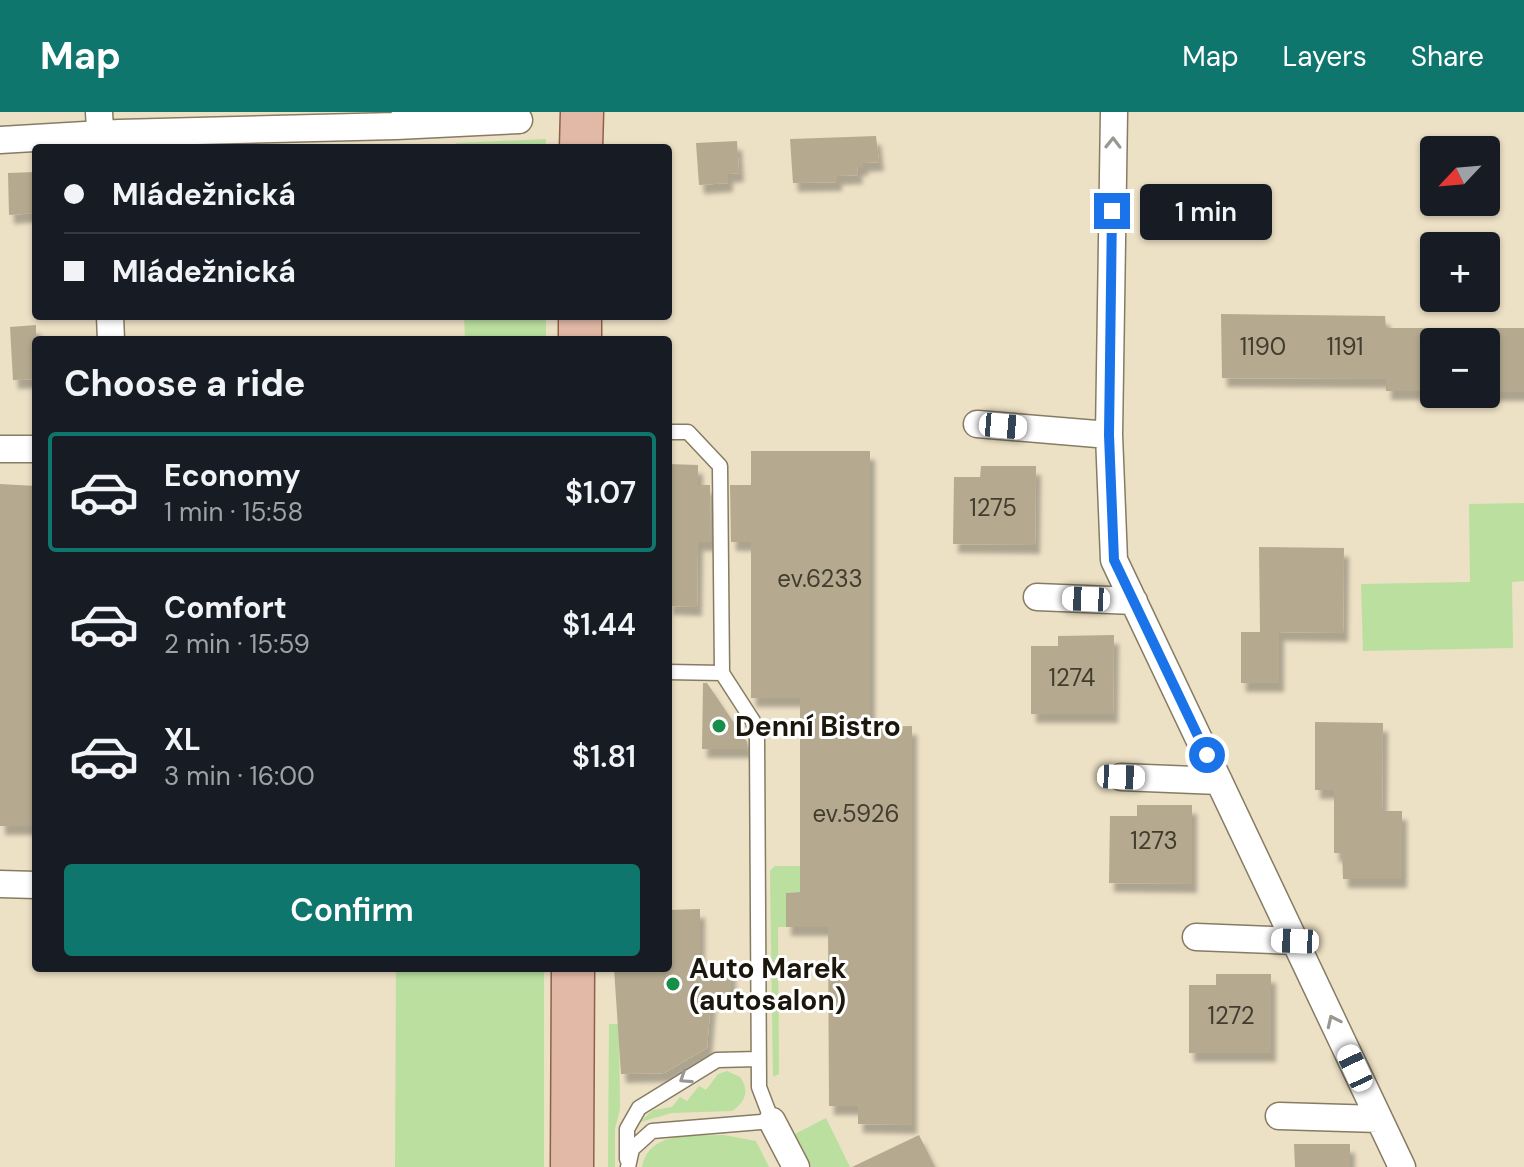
<!DOCTYPE html>
<html lang="en">
<head>
<meta charset="utf-8">
<style>
	:root { --surface:#171b24; --page:#20242c; --text:#f1f3f6; --muted:#9ea1a6; --line:#363941; --accent:#0f766e }
	body { margin:0; font-family:"DM Sans",sans-serif; background:var(--page); color:var(--text); height:100vh; display:flex; flex-direction:column; font-size:30px; white-space:nowrap }
	* { box-sizing:border-box; margin:0 }
	p { font-size:26px; color:var(--muted) }
	.icon { flex:none; width:44px; height:44px; fill:none; stroke:currentColor; stroke-width:2; stroke-linecap:round; stroke-linejoin:round }
	.map { position:relative; flex:1; overflow:hidden }
	.sheet { position:absolute; left:32px; top:224px; width:640px; height:636px; display:flex; flex-direction:column; background:var(--surface); border-radius:8px; box-shadow:0 2px 6px #0004 }
	.sheet>* { flex:none }
	.banner { position:absolute; left:32px; top:32px; width:640px; height:176px; border-radius:8px; box-shadow:0 2px 6px #0004; display:grid; align-content:center; height:176px; padding:0 32px; background:var(--surface) }
	.needle { width:52px; rotate:244deg }
	.tools { position:absolute; left:1420px; top:24px; display:grid; gap:16px }
	.tools a { display:grid; place-items:center; width:80px; height:80px; border-radius:8px; background:var(--surface); box-shadow:0 2px 6px #0004; font-size:40px }
	.end { position:absolute; width:36px; height:36px; margin:-18px; border:10px solid #1a73e8; background:#fff; box-shadow:0 0 0 4px #fff }
	.from { border-radius:50% }
	.bubble { position:absolute; height:56px; border-radius:8px; background:var(--surface); box-shadow:0 2px 6px #0004; font-size:26px; font-weight:600; line-height:56px; text-align:center }
	.car { position:absolute; width:24px; height:48px; margin:-24px -12px; border-radius:10px; box-shadow:0 0 6px 2px #0007; background:linear-gradient(#fff 24%,#345 0 40%,#fff 0 76%,#345 0 86%,#fff 0) }
	.banner b { display:flex; align-items:center; gap:28px; height:76px; font-size:30px }
	.banner b+b { border-top:2px solid var(--line) }
	.banner i { width:20px; height:20px; background:var(--text) }
	ul { padding:0; list-style:none }
	li { display:flex; align-items:center; gap:24px; height:120px; margin:0 16px 12px; padding:0 16px; border:4px solid transparent; border-radius:8px }
	li div { flex:1 }
	li b { display:block; font-size:30px }
	li em { font-style:normal; font-weight:600 }
	li.current { border-color:var(--accent) }
	li>.icon { width:72px; height:72px; stroke-width:1.5 }
	h2 { padding:0 32px; font-size:36px; line-height:96px }
	.button { display:flex; gap:16px; margin-top:auto; padding:16px 32px }
	.button a { flex:1; height:92px; border-radius:8px; background:var(--accent); color:#fff; font-size:32px; font-weight:600; line-height:92px; text-align:center }
	header { display:flex; align-items:center; gap:48px; box-sizing:border-box; height:112px; padding:0 40px; background:var(--accent); color:#fff }
	header strong { font-size:38px }
	nav { display:flex; gap:44px; margin-inline-start:auto; font-size:28px }
	.map>svg:first-child { display:block }
</style>
</head>
<body>
<header>
<strong>Map</strong>
<nav><a>Map</a><a>Layers</a><a>Share</a></nav>
</header>
<div class="map">
<svg width="1524" height="1055" viewBox="0 0 1524 1055">
	<defs>
		<filter id="shadow"><feDropShadow dx="5" dy="9" stdDeviation="2" flood-color="#0004"/></filter>
	</defs>
	<rect width="100%" height="100%" fill="#ece0c5"/>
	<path fill="#badf9f" d="M 546,27 L 546,36 L 456,36 L 456,31 Z
		M 464,204 L 546,204 L 546,228 L 465,228 Z
		M 1524,391 L 1524,469 L 1512,470 L 1513,536 L 1363,539 L 1361,472 L 1470,470 L 1469,392 Z
		M 775,754 L 800,754 L 800,780 L 786,781 L 786,815 L 778,815 L 779,962 L 773,965 L 770,759 Z
		M 396,856 L 544,856 L 544,1055 L 395,1055 Z
		M 609,912 L 619,912 L 620,997 L 615,1017 L 615,1055 L 608,1055 Z
		M 727,959 L 740,965 C 750,979 745,990 732,999 L 672,1001 L 640,1010 L 653,998 L 672,995 L 680,985 L 687,989 L 699,974 L 706,978 L 718,962 Z
		M 826,1006 L 850,1055 L 812,1055 L 795,1022 Z
		M 724,1023 L 756,1029 L 769,1055 L 642,1055 C 649,1018 695,1024 724,1023 Z"/>
	<path fill="#b5aa90" filter="url(#shadow)" d="M 876,24 L 879,50 L 863,51 L 863,55 L 857,55 L 858,63 L 837,64 L 837,70 L 793,71 L 790,27 Z
		M 737,29 L 739,61 L 728,62 L 728,71 L 699,73 L 696,31 Z
		M 36,60 L 36,101 L 9,103 L 8,61 Z
		M 1221,202 L 1385,204 L 1386,216 L 1434,216 L 1434,279 L 1386,279 L 1386,267 L 1222,266 Z
		M 36,213 L 36,267 L 13,268 L 10,215 Z
		M 1486,216 L 1524,216 L 1524,280 L 1486,280 Z
		M 751,339 L 870,339 L 870,615 L 912,614 L 912,1013 L 858,1012 L 858,994 L 829,994 L 828,815 L 786,815 L 786,781 L 800,780 L 800,586 L 751,586 L 751,430 L 731,430 L 730,373 L 751,373 Z
		M 668,352 L 698,353 L 698,373 L 710,373 L 711,430 L 698,430 L 697,495 L 668,494 Z
		M 981,354 L 1036,354 L 1035,433 L 953,432 L 954,365 L 980,365 Z
		M 0,372 L 36,374 L 36,714 L 0,714 Z
		M 1259,435 L 1344,436 L 1343,521 L 1279,520 L 1279,571 L 1241,571 L 1241,520 L 1260,520 Z
		M 1114,523 L 1113,602 L 1031,602 L 1031,534 L 1058,534 L 1058,524 Z
		M 703,571 L 707,571 L 747,630 L 747,637 L 702,637 Z
		M 1315,610 L 1383,611 L 1382,699 L 1402,699 L 1402,767 L 1343,767 L 1342,741 L 1334,741 L 1334,678 L 1315,678 Z
		M 1137,693 L 1192,693 L 1192,772 L 1109,771 L 1110,704 L 1137,704 Z
		M 700,797 L 700,856 L 731,856 L 731,888 L 711,888 L 707,936 L 664,961 L 621,962 L 614,856 L 668,856 L 668,798 Z
		M 1216,862 L 1271,862 L 1271,941 L 1189,941 L 1189,873 L 1216,873 Z
		M 919,1023 L 935,1055 L 852,1055 Z
		M 1294,1032 L 1350,1032 L 1350,1055 L 1295,1055 Z"/>
	<g fill="none" stroke-linecap="round" stroke-linejoin="round">
		<defs>
			<path id="lane" d="M 668,320 L 688,320 L 720,354 L 722,561
				M 627,1047 L 627,1017 L 639,996 L 717,948 L 758,947
				M 628,1055 L 632,1037 L 652,1019 L 772,1009 L 759,975 L 757,627 L 753,609 L 722,561 L 668,560"/>
			<path id="street" d="M 99,0 L 101,36
				M 1114,0 L 1109,323 L 1114,448 L 1402,1055
				M 396,14 L 519,8
				M 0,28 L 119,21 L 396,14 L 413,0
				M 110,204 L 111,228
				M 977,312 L 1109,323
				M 0,337 L 36,337
				M 1037,485 L 1134,489
				M 1121,665 L 1219,669
				M 0,772 L 36,773
				M 1196,825 L 1295,829
				M 1279,1004 L 1379,1007
				M 772,1009 L 796,1055"/>
			<path id="primary" d="M 581,36 L 582,0
				M 580,228 L 580,204
				M 572,1055 L 573,856"/>
		</defs>
		<use href="#lane" stroke="#867c63" stroke-width="17"/>
		<use href="#street" stroke="#867c63" stroke-width="29"/>
		<use href="#primary" stroke="#8f6049" stroke-width="45"/>
		<use href="#lane" stroke="#fff" stroke-width="14"/>
		<use href="#street" stroke="#fff" stroke-width="26"/>
		<use href="#primary" stroke="#e2b8a6" stroke-width="42"/>
	</g>
	<defs><path id="oneway-chevron" d="M-2-3.5L2.5 0L-2 3.5" fill="none" stroke-width="1.6" stroke-linecap="round" stroke-linejoin="round" transform="scale(2)"/></defs>
	<g stroke="#989792">
		<use href="#oneway-chevron" transform="translate(1113 31) rotate(-89)"/>
		<use href="#oneway-chevron" transform="translate(1333 909) rotate(-115)"/>
		<use href="#oneway-chevron" transform="translate(685 966) rotate(147)"/>
	</g>
	<g fill="none" stroke-linecap="round" stroke-linejoin="round">
		<path stroke="#1a73e8" stroke-width="10" d="M 1112,99 L 1109,323 L 1114,448 L 1207,643"/>
	</g>
	<g fill="#178e49" stroke="#fff" stroke-width="3">
		<circle cx="719" cy="614" r="8"/>
		<circle cx="673" cy="872" r="8"/>
	</g>
	<g text-anchor="middle" stroke-width="6" stroke-linejoin="round" paint-order="stroke">
		<g font-size="24" fill="#423c2e">
			<text x="1263" y="243">1190</text>
			<text x="1345" y="243">1191</text>
			<text x="993" y="404">1275</text>
			<text x="820" y="475">ev.6233</text>
			<text x="1072" y="574">1274</text>
			<text x="856" y="710">ev.5926</text>
			<text x="1154" y="737">1273</text>
			<text x="1231" y="912">1272</text>
		</g>
		<g font-size="28" font-weight="bold" fill="#1b170d" stroke="#fff" text-anchor="start">
			<text x="735" y="624">Denní Bistro</text>
			<text x="689" y="866">Auto Marek<tspan x="689" dy="32">(autosalon)</tspan></text>
		</g>
	</g>
</svg>
<div class="tools">
<a><svg class="needle" viewBox="-14 -14 28 28"><path d="M0-13l5 13h-10z" fill="#e53935"/><path d="M0 13l5-13h-10z" fill="#9ea1a6"/></svg></a>
<a>+</a>
<a>−</a>
</div>
<i class="end from" style="left:1207px;top:643px"></i>
<i class="end" style="left:1112px;top:99px"></i>
<div class="bubble" style="left:1140px;top:72px;width:132px">1 min</div>
<i class="car" style="left:1003px;top:314px;rotate:95deg"></i>
<i class="car" style="left:1086px;top:487px;rotate:272deg"></i>
<i class="car" style="left:1121px;top:665px;rotate:92deg"></i>
<i class="car" style="left:1295px;top:829px;rotate:272deg"></i>
<i class="car" style="left:1355px;top:956px;rotate:335deg"></i>
<div class="banner">
<b><i class="from"></i>Mládežnická</b>
<b><i></i>Mládežnická</b>
</div>
<section class="sheet">
<h2>Choose a ride</h2>
<ul>
<li class="current"><svg class="icon" aria-label="car" viewBox="0 0 24 24"><path d="M5 17H2v-5l4-1 3-4h7l3 4 3 1v5h-3M9 17h6M6 11h13"/><circle cx="7" cy="17" r="2"/><circle cx="17" cy="17" r="2"/></svg><div><b>Economy</b><p>1 min · 15:58</p></div><em>$1.07</em></li>
<li><svg class="icon" aria-label="car" viewBox="0 0 24 24"><path d="M5 17H2v-5l4-1 3-4h7l3 4 3 1v5h-3M9 17h6M6 11h13"/><circle cx="7" cy="17" r="2"/><circle cx="17" cy="17" r="2"/></svg><div><b>Comfort</b><p>2 min · 15:59</p></div><em>$1.44</em></li>
<li><svg class="icon" aria-label="car" viewBox="0 0 24 24"><path d="M5 17H2v-5l4-1 3-4h7l3 4 3 1v5h-3M9 17h6M6 11h13"/><circle cx="7" cy="17" r="2"/><circle cx="17" cy="17" r="2"/></svg><div><b>XL</b><p>3 min · 16:00</p></div><em>$1.81</em></li>
</ul>
<div class="button"><a>Confirm</a></div>
</section>
</div>
</body>
</html>
